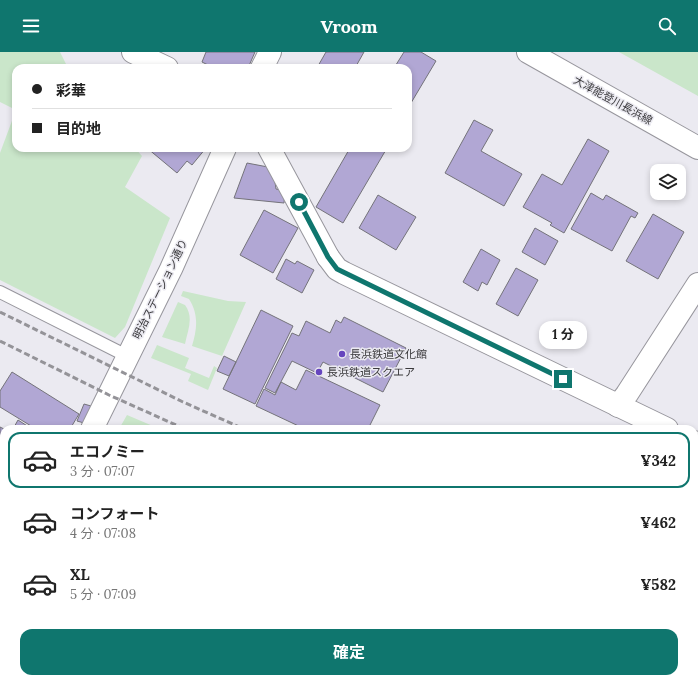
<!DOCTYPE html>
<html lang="ja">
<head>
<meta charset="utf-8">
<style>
	:root { --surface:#fff; --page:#f6f6f6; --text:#222; --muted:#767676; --line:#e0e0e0; --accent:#0f766e }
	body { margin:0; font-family:Lora,"Noto Sans JP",serif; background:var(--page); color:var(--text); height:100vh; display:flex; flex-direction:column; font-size:15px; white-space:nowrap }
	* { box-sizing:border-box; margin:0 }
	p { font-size:13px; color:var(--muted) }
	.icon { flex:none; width:22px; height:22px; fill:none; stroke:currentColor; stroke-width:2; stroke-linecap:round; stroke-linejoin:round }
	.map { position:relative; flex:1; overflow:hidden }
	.drawer { position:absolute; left:0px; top:373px; width:698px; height:258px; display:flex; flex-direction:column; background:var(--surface); border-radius:12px 12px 0 0; box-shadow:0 2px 6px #0003 }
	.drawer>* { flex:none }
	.top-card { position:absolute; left:12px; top:12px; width:400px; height:88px; border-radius:12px; box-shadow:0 2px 6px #0003; display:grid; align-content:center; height:88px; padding:0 20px; background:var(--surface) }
	.fabs { position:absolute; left:650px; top:112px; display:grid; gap:8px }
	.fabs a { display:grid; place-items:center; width:36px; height:36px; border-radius:8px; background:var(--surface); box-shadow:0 2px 6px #0003; font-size:20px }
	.end { position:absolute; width:18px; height:18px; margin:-9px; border:5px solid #0f766e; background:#fff; box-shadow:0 0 0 2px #fff }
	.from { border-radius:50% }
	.bubble { position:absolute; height:28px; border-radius:12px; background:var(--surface); box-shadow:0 2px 6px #0003; font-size:13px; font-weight:700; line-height:28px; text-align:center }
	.top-card b { display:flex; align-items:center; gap:14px; height:38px; font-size:15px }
	.top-card b+b { border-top:1px solid var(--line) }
	.top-card i { width:10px; height:10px; background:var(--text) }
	ul { padding:7px 0 0; list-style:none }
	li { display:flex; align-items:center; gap:12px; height:56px; margin:0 8px 6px; padding:0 12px; border:2px solid transparent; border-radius:12px }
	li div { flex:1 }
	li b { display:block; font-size:15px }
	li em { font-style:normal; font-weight:700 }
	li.selected { border-color:var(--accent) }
	li>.icon { width:36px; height:36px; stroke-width:1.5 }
	.cta { display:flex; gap:8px; margin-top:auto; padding:8px 20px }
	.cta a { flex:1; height:46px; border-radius:12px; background:var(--accent); color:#fff; font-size:16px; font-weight:700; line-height:46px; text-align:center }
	header { display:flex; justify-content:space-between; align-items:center; height:52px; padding:0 20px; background:var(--accent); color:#fff; font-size:18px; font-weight:700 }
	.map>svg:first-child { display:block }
</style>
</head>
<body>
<header><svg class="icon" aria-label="menu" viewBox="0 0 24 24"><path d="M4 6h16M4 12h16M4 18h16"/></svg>Vroom<svg class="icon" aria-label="search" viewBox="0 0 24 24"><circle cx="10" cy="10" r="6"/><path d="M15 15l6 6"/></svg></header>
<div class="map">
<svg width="698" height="631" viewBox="0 0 698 631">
	<rect width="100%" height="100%" fill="#ebeaf1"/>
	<path fill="#cae6ca" d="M 0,0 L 60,0 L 68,16 L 16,16 L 16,96 L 135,96 L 142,104 L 125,135 L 170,166 L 125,275 L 115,286 L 0,228 L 0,101 L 16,58 L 0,50 Z
		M 619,0 L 698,0 L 698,44 Z
		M 183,239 L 228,249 L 246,250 L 222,304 L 192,294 C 197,277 199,263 189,247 L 181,244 Z
		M 178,250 L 185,253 C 194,265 188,278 185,292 L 162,285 Z
		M 157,293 L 189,306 L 185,316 L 209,326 L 214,314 L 217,316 L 208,338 L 188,329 L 191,322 L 151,306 Z
		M 127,363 L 160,377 L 119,377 Z"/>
	<path fill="#b1a7d4" stroke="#74737a" d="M 206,0 L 255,0 L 248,16 L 243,14 L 242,16 L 207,16 L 208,13 L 202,10 Z
		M 326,0 L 364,0 L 355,16 L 322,16 L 318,14 Z
		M 404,0 L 421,0 L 436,9 L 408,56 L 408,16 L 394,16 Z
		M 474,68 L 493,78 L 481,99 L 522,122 L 504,154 L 445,121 Z
		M 588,87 L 609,99 L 564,181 L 550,173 L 552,171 L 523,155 L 542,122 L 562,133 Z
		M 147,96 L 206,96 L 192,113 L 187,109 L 177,121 Z
		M 350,96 L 387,96 L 343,171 L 316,155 Z
		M 247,111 L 273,116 L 276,137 L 285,139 L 284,151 L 234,146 Z
		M 591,141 L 603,148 L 606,143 L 638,161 L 635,166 L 631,164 L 612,199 L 571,177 Z
		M 378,143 L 416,165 L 396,198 L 359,176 Z
		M 264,158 L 298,176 L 273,221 L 240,203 Z
		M 653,162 L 684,180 L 658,227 L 626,209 Z
		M 535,176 L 558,189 L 545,213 L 522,200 Z
		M 481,197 L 500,208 L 487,233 L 482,230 L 478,239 L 463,230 Z
		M 286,207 L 295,212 L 297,209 L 314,218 L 302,241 L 276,227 Z
		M 516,216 L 538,228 L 518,264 L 496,252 Z
		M 261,258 L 293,274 L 255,352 L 223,337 Z
		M 344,265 L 406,296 L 383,340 L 323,310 L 317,321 L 292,309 L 275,341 L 265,336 L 292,281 L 299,284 L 306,269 L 330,281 L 336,268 L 341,271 Z
		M 224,304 L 236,310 L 229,324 L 217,319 Z
		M 306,318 L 380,353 L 368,377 L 305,377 L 256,354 L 264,337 L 275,343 L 281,330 L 296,338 Z
		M 12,320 L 79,362 L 70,377 L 36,377 L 0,355 L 0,339 Z
		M 84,352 L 91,354 L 84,371 L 77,369 Z
		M 18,368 L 32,377 L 13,377 Z
		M 0,375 L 4,377 L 4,401 L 0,398 Z
		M 4,423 L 4,454 L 0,451 L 0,427 L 1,428 Z
		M 0,454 L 4,457 L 4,476 L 0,473 Z
		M 0,541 L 4,545 L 0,550 Z
		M 4,608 L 4,627 L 28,627 L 26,631 L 0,631 L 0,613 Z
		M 52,627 L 171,627 L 168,631 L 57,631 Z
		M 185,627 L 205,627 L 211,631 L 182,631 Z
		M 217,627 L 241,627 L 238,631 L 222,631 Z
		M 271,627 L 277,631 L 268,631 Z
		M 283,627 L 285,627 L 291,631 L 280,631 Z
		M 285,627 L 312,627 L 309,631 L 291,631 Z
		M 403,627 L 637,627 L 634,631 L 408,631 Z
		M 639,627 L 640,627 L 648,631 L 636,631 Z"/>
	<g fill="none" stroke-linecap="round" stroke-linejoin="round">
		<defs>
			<path id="service" d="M 0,240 L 127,304"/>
			<path id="minor" d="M 133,0 L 167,16
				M 262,16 L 270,0
				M 269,96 L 328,205
				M 618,354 L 627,342 L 698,232
				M 92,377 L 171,217 L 225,96
				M 0,576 L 4,567
				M 0,595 L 4,598
				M 43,627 L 49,631
				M 316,631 L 319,627"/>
			<path id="tertiary" d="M 328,205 L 337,217 L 344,221 L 667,377
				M 694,390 L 698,392
				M 353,627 L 358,631"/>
			<path id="primary" d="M 528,0 L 698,96"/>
		</defs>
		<use href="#service" stroke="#97969d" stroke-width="14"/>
		<use href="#minor" stroke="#97969d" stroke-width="24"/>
		<use href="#tertiary" stroke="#97969d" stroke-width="24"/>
		<use href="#primary" stroke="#97969d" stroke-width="24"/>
		<use href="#service" stroke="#fff" stroke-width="12"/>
		<use href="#minor" stroke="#fff" stroke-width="22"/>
		<use href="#tertiary" stroke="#fff" stroke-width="22"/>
		<use href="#primary" stroke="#fff" stroke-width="22"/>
		<path stroke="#949398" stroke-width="3" stroke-dasharray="6 3" stroke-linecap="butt" d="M 0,260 L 183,350 L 244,377
			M 0,289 L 109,343 L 185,377
			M 694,596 L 698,598
			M 694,620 L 698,622"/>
	</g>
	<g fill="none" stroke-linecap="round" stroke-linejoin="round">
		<path stroke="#0f766e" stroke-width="5" d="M 299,150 L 328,205 L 337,217 L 563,327"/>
	</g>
	<g fill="#6545be" stroke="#ebeaf1" stroke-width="1.5">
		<circle cx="342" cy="302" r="4"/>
		<circle cx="319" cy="320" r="4"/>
	</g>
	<g text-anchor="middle" stroke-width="3" stroke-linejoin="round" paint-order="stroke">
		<g font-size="11" fill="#3b3a3d" stroke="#ebeaf1">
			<text transform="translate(613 48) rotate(29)" y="4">大津能登川長浜線</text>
			<text transform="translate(160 237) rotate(-64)" y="4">明治ステーション通り</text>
		</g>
		<g font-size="11" fill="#3b3a3d" stroke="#ebeaf1" text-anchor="start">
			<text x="350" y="306">長浜鉄道文化館</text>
			<text x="327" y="324">長浜鉄道スクエア</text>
		</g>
	</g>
</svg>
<div class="fabs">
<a><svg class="icon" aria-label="layers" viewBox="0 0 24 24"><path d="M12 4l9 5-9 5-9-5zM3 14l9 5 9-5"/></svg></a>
</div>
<i class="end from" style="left:299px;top:150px"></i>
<i class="end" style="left:563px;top:327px"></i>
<div class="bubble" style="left:539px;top:269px;width:48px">1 分</div>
<div class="top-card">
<b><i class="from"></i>彩華</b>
<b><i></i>目的地</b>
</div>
<section class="drawer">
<ul>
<li class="selected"><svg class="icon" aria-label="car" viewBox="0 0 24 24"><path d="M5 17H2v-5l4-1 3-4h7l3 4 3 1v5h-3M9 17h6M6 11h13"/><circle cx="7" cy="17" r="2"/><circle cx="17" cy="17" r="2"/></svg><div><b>エコノミー</b><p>3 分 · 07:07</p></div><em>¥342</em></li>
<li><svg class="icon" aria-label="car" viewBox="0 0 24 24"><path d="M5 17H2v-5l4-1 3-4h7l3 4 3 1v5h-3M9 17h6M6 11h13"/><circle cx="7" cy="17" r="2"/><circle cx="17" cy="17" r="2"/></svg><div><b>コンフォート</b><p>4 分 · 07:08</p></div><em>¥462</em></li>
<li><svg class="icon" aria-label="car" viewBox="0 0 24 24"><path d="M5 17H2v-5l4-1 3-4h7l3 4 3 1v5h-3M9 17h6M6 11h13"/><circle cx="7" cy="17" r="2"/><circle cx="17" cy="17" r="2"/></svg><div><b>XL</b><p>5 分 · 07:09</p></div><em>¥582</em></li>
</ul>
<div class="cta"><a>確定</a></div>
</section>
</div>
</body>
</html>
